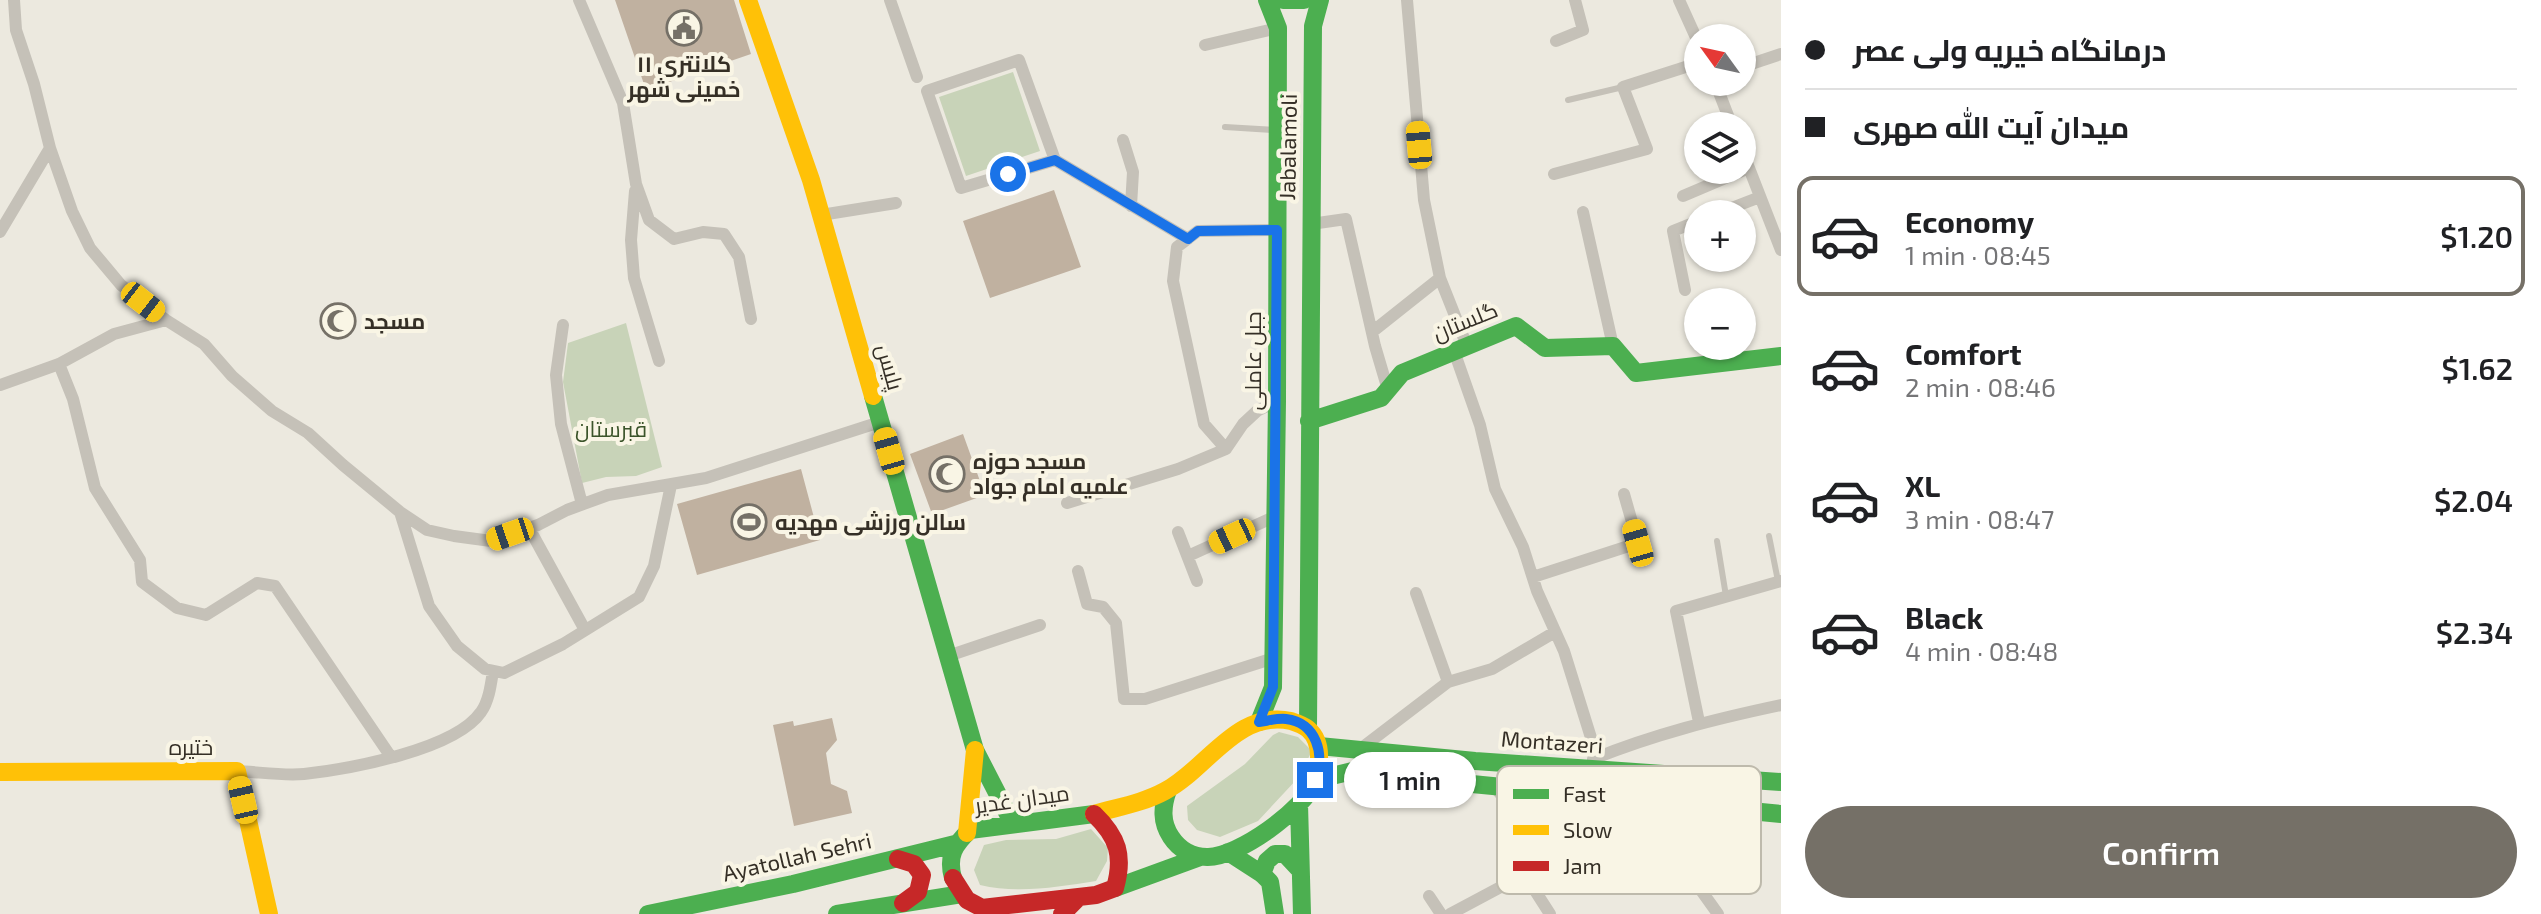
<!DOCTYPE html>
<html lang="en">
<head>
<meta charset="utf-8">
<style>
	:root { --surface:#fff; --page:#f6f6f6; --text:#202124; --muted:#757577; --line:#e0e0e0; --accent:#757067 }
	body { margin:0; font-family:"Exo 2",Cairo,sans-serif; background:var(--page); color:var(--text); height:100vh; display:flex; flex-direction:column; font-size:30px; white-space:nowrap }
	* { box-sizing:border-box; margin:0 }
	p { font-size:26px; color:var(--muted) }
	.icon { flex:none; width:44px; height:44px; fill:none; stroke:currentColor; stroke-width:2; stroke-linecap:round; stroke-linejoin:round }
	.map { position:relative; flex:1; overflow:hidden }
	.sheet { display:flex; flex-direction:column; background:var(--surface); width:760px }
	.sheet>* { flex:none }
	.top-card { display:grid; align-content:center; height:176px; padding:0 24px; background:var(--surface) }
	.needle { width:52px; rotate:303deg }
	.fabs { position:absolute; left:1684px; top:24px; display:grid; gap:16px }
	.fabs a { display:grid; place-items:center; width:72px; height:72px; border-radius:50%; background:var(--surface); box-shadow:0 2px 6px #0004; font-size:40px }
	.end { position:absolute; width:36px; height:36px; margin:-18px; border:10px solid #1a73e8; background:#fff; box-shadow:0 0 0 4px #fff }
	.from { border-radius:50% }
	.bubble { position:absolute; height:56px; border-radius:28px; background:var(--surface); box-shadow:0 2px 6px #0004; font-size:26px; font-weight:600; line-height:56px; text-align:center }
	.car { position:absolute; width:24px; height:48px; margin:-24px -12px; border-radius:10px; box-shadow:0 0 6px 2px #0007; background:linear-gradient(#f5c518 24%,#345 0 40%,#f5c518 0 76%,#345 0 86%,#f5c518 0) }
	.top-card b { display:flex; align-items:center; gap:28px; height:76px; font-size:30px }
	.top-card b+b { border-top:2px solid var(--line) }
	.top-card i { width:20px; height:20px; background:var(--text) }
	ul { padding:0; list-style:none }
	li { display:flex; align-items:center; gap:24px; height:120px; margin:0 16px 12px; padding:0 8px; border:4px solid transparent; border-radius:16px }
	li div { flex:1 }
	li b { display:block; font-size:30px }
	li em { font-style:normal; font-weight:600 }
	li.selected { border-color:var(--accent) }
	li>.icon { width:72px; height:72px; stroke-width:1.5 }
	.cta { display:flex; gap:16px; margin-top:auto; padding:16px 24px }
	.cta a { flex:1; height:92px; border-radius:48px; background:var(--accent); color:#fff; font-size:32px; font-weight:600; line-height:92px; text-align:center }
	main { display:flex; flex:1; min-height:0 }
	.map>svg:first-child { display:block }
</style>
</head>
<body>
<main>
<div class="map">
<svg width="1781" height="914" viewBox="0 0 1781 914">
	<rect width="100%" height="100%" fill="#ece9df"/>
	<path fill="#c8d3b8" d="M 1013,72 L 1040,151 L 966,176 L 939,97 Z
		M 626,323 L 662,467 L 636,476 L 606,477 L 582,483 L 563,382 L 568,343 Z
		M 1279,732 L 1298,737 L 1312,751 L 1298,778 L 1258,821 L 1220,837 L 1197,830 L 1188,820 L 1187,806 L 1245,764 L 1273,735 Z
		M 1091,829 L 1108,848 L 1107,861 L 1096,881 C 1058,887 1018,894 980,885 L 974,870 L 984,845 L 1006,840 L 1056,839 Z"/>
	<path fill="#c0b1a0" d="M 615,0 L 734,0 L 751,54 L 646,90 Z
		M 1054,190 L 1081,267 L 990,298 L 963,221 Z
		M 963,434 L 985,495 L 932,514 L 910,454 Z
		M 801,469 L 820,540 L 697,575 L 677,504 Z
		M 832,718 L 837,740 L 826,753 L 831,784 L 847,791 L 852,813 L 794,826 L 773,725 L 793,721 L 794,726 Z"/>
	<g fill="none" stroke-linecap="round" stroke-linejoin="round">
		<path stroke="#c5c1b8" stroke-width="6" d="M 1568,100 L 1623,87
			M 1225,127 L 1274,130
			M 1769,536 L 1778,581
			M 1717,541 L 1726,596"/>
		<path stroke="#c5c1b8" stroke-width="12" d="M 14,0 L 16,30 L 34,84 L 50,148 L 72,211 L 90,248 L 121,285 L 166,320 L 204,344 L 232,376 L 272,411 L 308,433 L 343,465 L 400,512 L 427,530 L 454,536 L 491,541 L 538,525 L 567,510 L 608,495 L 706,478 L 880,422
			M 579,0 L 623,103 L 636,184 L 649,220 L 674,239 L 703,232 L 724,234 L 739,257 L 751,319
			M 890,0 L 917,77
			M 1407,0 L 1424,200 L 1440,278 L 1467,346
			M 1679,0 L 1698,42
			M 1556,41 L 1583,30 L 1575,0
			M 1205,45 L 1278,28
			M 1742,67 L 1781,54
			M 1715,82 L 1732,126
			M 1123,140 L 1133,172 L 1131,206
			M 1742,150 L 1781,250
			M 1055,160 L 961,188 L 927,91 L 1019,60 L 1055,160 L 1188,239
			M 1554,174 L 1647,149 L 1623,87 L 1698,63
			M 635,191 L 631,240 L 634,278 L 659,361
			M 1683,196 L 1749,168
			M 1583,212 L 1613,346
			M 1716,214 L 1760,197
			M 821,215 L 896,203
			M 1311,224 L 1346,219 L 1375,346 L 1388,390
			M 0,232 L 50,148
			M 1685,290 L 1673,231 L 1698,221
			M 563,325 L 556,375 L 561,424 L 582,504
			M 1372,332 L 1440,278
			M 1454,351 L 1480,425 L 1495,489 L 1523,547 L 1537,591 L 1564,651 L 1597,757
			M 59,364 L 73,399 L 95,488 L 140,560 L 142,582 L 177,608 L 206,615 L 257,583 L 275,586 L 391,757
			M 0,385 L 59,364 L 114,334 L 166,320
			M 1226,449 L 1204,424 L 1173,281 L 1177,247 L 1198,231 L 1277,230
			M 1067,503 L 1178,469 L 1226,449 L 1243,424 L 1257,411 L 1277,401
			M 400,512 L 429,606 L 457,646 L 485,669 L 504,673 L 563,644 L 639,597 L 654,566 L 671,485
			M 529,528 L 585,630
			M 1178,532 L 1197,581
			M 1188,556 L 1276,516
			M 1078,571 L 1087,604 L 1103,607 L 1116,623 L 1124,699 L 1145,699 L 1274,658
			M 1533,577 L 1638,543 L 1624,494
			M 1416,593 L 1448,682
			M 948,656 L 1040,625
			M 1699,722 L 1676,611 L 1781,581
			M 1359,750 L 1448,682 L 1492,669 L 1555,632
			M 1593,759 C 1655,734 1715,719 1781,705
			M 237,771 C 259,772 283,776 304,774 C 349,769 455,750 481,712 C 489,701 491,684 493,671
			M 1665,840 L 1718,914
			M 1525,875 L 1550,914
			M 1429,896 L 1441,914
			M 1450,914 L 1544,864 L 1545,851 L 1495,787"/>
		<path stroke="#4caf50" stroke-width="18" d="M 1283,0 L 1304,0
			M 873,396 L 975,750 L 1013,824
			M 1309,421 L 1381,398 L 1402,373 L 1516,326 L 1545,348 L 1613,346 L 1636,373 L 1781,356
			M 1259,722 L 1273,687 L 1277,401 L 1278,28 L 1267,0
			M 1308,727 L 1313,26 L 1320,0
			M 1319,746 L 1475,761 L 1781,782
			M 1315,780 L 1365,768 L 1472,784 L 1781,814
			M 1168,790 C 1162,807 1161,822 1171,837 C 1179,849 1192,857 1207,857 C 1237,858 1305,809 1315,781
			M 1299,804 L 1302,914
			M 1228,852 L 1262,874 L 1270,882 L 1275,914
			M 1262,874 L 1267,861 L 1275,854 L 1285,854 L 1300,870
			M 953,878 C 947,856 954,845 970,830 L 1094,814
			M 1115,888 L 1200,857
			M 648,914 L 793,884 L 955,844
			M 837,914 L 962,894"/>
		<path stroke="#ffc107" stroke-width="18" d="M 748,0 L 811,180 L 873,396
			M 0,772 L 237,771 L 269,914
			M 1094,814 C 1118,807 1143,803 1165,791 C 1207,769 1237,709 1291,721 C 1297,723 1303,725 1308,729 C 1323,742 1320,764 1315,781
			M 967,833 L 975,750"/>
		<path stroke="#c62828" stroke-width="18" d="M 898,859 L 914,864 L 922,875 L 918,892 L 903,903
			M 953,878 L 967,900 L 982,908 L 1096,895 L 1115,888 C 1124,856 1118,837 1094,814
			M 1062,914 L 1079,897"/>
	</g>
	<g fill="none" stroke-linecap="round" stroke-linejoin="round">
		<path stroke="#1a73e8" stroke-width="10" d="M 1008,174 L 1055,160 L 1188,239 L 1198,231 L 1277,230 L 1273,687 L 1259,722 C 1267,721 1277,718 1286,719 C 1316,722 1326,755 1315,780"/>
	</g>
	<defs>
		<symbol id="civic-ring" viewBox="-11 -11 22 22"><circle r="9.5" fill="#f9f5e5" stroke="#757067" stroke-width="1.5"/><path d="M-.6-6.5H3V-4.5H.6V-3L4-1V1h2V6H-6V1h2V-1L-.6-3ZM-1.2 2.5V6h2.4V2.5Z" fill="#757067"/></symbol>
		<symbol id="mosque-ring" viewBox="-11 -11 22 22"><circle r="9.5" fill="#f9f5e5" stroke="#757067" stroke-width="1.5"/><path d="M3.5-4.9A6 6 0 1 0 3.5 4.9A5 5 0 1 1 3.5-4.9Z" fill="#757067"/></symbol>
		<symbol id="stadium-ring" viewBox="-11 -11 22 22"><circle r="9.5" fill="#f9f5e5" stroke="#757067" stroke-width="1.5"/><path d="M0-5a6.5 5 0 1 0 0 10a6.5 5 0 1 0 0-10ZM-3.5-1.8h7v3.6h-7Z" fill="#757067"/></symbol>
	</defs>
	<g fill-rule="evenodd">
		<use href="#civic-ring" x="664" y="8" width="40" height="40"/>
		<use href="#mosque-ring" x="318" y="301" width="40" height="40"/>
		<use href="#mosque-ring" x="927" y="454" width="40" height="40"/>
		<use href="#stadium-ring" x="729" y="502" width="40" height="40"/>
	</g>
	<g text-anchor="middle" stroke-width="8" stroke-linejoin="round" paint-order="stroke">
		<g font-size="22" font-weight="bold" fill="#352f26" stroke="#f9f5e5" text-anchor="start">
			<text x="684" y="72" text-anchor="middle">کلانتری ۱۱<tspan x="684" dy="25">خمینی شهر</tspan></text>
			<text x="364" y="329">مسجد</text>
			<text x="973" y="469">مسجد حوزه<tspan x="973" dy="25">علمیه امام جواد</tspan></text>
			<text x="775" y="530">سالن ورزشی مهدیه</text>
		</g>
		<g font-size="22" fill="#352f26" stroke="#f9f5e5">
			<text transform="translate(1288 147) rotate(-89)" y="8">Jabalamoli</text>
			<text transform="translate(1465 321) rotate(-22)" y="8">گلستان</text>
			<text transform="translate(1253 361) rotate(-90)" y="8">جبل عاملی</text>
			<text transform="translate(890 367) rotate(74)" y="8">پلیس</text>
			<text transform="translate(1552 742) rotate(4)" y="8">Montazeri</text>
			<text x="191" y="755">ختیره</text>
			<text transform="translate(1022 799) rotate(-8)" y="8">میدان غدیر</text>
			<text transform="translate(797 857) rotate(-13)" y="8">Ayatollah Sehri</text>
		</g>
		<g font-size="22" fill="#3b542a" stroke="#f9f5e5">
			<text x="611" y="437">قبرستان</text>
		</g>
	</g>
	<rect x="1497" y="766" width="264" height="128" rx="12" fill="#f9f5e5" stroke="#bebaac" stroke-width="2"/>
	<rect x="1513" y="789" width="36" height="10" fill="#4caf50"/>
	<rect x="1513" y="825" width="36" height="10" fill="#ffc107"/>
	<rect x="1513" y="861" width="36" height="10" fill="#c62828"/>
	<g font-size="22" fill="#352f26">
		<text x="1563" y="802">Fast</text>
		<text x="1563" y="838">Slow</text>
		<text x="1563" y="874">Jam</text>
	</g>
</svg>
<div class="fabs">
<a><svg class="needle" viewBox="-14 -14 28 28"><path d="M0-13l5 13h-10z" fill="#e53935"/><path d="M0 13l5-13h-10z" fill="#757577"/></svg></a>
<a><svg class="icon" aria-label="layers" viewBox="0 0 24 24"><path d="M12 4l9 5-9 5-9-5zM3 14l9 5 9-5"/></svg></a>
<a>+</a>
<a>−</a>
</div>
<i class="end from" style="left:1008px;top:174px"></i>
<i class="end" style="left:1315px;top:780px"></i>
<div class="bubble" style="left:1344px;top:752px;width:132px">1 min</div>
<i class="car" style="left:1419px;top:145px;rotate:355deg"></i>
<i class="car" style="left:143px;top:302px;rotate:128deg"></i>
<i class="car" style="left:889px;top:451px;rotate:344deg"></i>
<i class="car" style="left:510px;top:534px;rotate:251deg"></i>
<i class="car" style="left:1232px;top:536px;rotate:245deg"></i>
<i class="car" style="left:1638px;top:543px;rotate:344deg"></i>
<i class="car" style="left:243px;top:800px;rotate:347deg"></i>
</div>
<section class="sheet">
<div class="top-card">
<b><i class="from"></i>درمانگاه خیریه ولی عصر</b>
<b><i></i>میدان آیت الله صهری</b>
</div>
<ul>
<li class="selected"><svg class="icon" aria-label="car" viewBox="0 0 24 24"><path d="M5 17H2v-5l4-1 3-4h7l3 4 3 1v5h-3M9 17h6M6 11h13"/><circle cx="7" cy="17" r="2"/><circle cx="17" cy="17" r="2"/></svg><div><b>Economy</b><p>1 min · 08:45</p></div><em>$1.20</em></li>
<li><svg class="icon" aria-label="car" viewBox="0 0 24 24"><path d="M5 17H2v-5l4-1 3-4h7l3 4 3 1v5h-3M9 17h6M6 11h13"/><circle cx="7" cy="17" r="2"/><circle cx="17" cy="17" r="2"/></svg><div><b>Comfort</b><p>2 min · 08:46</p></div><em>$1.62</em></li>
<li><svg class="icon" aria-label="car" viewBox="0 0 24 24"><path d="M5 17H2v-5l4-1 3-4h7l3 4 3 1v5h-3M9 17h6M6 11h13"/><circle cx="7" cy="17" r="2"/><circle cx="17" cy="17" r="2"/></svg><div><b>XL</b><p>3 min · 08:47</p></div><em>$2.04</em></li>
<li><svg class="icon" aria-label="car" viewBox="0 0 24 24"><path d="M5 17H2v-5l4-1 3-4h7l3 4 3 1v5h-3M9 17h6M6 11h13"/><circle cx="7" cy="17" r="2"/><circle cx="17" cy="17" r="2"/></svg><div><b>Black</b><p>4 min · 08:48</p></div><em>$2.34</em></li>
</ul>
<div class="cta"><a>Confirm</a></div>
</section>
</main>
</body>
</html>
